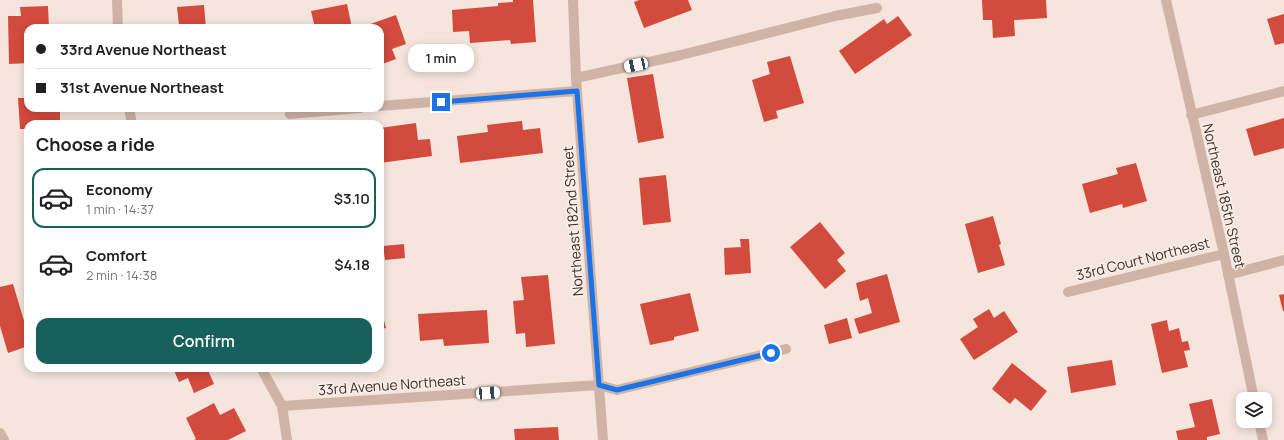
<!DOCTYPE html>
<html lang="en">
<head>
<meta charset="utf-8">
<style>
	:root { --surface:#fff; --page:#f6f6f6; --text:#202124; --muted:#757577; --line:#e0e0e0; --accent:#18605b }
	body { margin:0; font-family:Manrope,sans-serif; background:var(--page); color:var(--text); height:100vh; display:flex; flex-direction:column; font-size:15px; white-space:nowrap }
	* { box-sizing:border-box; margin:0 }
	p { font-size:13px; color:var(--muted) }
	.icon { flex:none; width:22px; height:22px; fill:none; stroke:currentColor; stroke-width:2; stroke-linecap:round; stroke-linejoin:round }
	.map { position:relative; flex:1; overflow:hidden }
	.details { position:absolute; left:24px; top:120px; width:360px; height:252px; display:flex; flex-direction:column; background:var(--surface); border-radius:12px; box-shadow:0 2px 10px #0003 }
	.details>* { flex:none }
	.top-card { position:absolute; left:24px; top:24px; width:360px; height:88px; border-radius:12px; box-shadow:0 2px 10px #0003; display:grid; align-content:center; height:88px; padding:0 12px; background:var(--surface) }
	.tools { position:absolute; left:1236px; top:392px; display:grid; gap:8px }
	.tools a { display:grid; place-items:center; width:36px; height:36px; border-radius:8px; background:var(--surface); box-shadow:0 2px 10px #0003; font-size:20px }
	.end { position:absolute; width:18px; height:18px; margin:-9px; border:5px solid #1a73e8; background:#fff; box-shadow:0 0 0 2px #fff }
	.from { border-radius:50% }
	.bubble { position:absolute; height:28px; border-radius:12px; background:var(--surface); box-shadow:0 2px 10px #0003; font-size:13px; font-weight:600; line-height:28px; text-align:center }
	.car { position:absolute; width:12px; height:24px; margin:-12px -6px; border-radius:5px; box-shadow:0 0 3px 1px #0007; background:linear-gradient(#fff 24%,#345 0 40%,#fff 0 76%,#345 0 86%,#fff 0) }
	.top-card b { display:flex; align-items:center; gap:14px; height:38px; font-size:15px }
	.top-card b+b { border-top:1px solid var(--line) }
	.top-card i { width:10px; height:10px; background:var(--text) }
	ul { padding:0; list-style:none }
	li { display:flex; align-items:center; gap:12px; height:60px; margin:0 8px 6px; padding:0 4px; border:2px solid transparent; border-radius:12px }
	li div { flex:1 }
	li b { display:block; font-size:15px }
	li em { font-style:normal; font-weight:600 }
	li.selected { border-color:var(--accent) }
	li>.icon { width:36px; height:36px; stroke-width:1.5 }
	h2 { padding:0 12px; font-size:18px; line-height:48px }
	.button { display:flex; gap:8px; margin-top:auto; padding:8px 12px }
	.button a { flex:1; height:46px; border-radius:12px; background:var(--accent); color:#fff; font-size:16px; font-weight:600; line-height:46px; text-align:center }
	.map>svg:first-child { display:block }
</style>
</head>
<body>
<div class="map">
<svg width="1284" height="440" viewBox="0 0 1284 440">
	<rect width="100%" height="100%" fill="#f5e5dc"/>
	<path fill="#d34b3c" d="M 513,0 L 533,0 L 536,42 L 511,44 L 510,40 L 470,43 L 469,31 L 453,32 L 452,10 L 498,6 L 498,3 L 513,2 Z
		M 639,0 L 688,0 L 692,10 L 644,28 L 634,2 Z
		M 982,0 L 1046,0 L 1047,18 L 1014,20 L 1015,36 L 993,38 L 992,20 L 983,20 Z
		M 347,4 L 352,28 L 315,28 L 311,11 Z
		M 204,5 L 206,28 L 170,28 L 170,25 L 179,25 L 177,7 Z
		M 48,6 L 49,28 L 28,28 L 28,63 L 9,64 L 8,16 L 21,16 L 20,7 Z
		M 1284,14 L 1284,43 L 1275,45 L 1267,19 Z
		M 396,15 L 406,44 L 392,49 L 396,59 L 380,65 L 380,28 L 359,28 Z
		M 898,16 L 912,35 L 855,74 L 839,51 L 884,19 L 887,24 Z
		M 790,56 L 804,103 L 776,111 L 778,118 L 764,122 L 752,80 L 770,74 L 767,62 Z
		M 653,74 L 664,138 L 638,143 L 627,78 Z
		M 18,98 L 28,98 L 28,108 L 60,108 L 60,124 L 28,124 L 28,129 L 20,129 Z
		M 1284,118 L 1284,148 L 1254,156 L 1246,129 Z
		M 522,121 L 523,130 L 540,128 L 543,153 L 460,163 L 457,136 L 488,132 L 487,125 Z
		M 416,123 L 418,140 L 430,139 L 432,156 L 380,163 L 380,128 Z
		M 1136,163 L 1147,201 L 1123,208 L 1122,204 L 1090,213 L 1082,184 L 1118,174 L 1116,168 Z
		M 666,175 L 671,222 L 643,225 L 639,178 Z
		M 993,216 L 1001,244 L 999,245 L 1005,265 L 978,273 L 965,224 Z
		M 820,222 L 845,253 L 837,260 L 846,271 L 825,289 L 790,247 Z
		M 740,239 L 749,239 L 751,273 L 725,275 L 724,248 L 741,247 Z
		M 404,244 L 405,258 L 385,260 L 383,246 Z
		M 887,274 L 900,322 L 859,334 L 854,319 L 872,313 L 868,298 L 860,301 L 856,283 Z
		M 548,275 L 555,344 L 526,347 L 525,333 L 516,334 L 513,301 L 524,300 L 521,277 Z
		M 13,284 L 28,334 L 28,346 L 8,353 L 0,326 L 0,287 Z
		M 690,293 L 699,331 L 674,337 L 674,340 L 650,345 L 640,304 Z
		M 1284,294 L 1284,311 L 1283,311 L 1279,295 Z
		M 380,306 L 386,328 L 380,329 Z
		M 989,309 L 994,318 L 1004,311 L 1018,332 L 974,360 L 960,339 L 978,327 L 973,319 Z
		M 487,310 L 489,343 L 444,346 L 443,339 L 420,341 L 418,314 Z
		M 847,318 L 852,338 L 829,344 L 824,325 Z
		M 1167,320 L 1169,331 L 1179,328 L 1182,342 L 1188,341 L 1190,350 L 1184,351 L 1188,367 L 1162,373 L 1151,324 Z
		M 1112,360 L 1116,385 L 1071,393 L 1067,367 Z
		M 1012,363 L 1047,391 L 1031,411 L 1015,398 L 1010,404 L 992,389 Z
		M 173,368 L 207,368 L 214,384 L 194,393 L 188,378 L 179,382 Z
		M 1212,399 L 1220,434 L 1207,437 L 1207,440 L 1178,440 L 1176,431 L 1195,427 L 1189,404 Z
		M 214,403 L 220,415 L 234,408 L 246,431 L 228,440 L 194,440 L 196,439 L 186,418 Z
		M 558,427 L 559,440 L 515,440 L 514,429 Z"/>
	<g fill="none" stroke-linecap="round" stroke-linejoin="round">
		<path stroke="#cfb3a6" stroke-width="10" d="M 117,0 L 118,28
			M 573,0 L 576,78 L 603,440
			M 1166,0 L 1224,254 L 1254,399
			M 576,78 L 681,55 L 835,16 L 877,8
			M 380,106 L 577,91
			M 129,108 L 132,124
			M 290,114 L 360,108
			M 1191,115 L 1284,91
			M 1228,275 L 1284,260
			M 1068,292 L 1224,254
			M 261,368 L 282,406 L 287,440
			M 282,406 L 599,385 L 617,390 L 786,349
			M 1259,421 L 1263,440
			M 0,433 L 4,440"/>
	</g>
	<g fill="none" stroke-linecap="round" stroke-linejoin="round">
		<path stroke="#1a73e8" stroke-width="5" d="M 441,102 L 577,91 L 599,385 L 617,390 L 771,353"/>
	</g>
	<g text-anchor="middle" stroke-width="3" stroke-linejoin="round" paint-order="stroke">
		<g font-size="14" fill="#3a2b28" stroke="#fcf0e9">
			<text transform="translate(1224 196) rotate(77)" y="5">Northeast 185th Street</text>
			<text transform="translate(573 221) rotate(-94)" y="5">Northeast 182nd Street</text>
			<text transform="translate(1143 259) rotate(-14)" y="5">33rd Court Northeast</text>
			<text transform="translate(392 385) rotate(-4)" y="5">33rd Avenue Northeast</text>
		</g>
	</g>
</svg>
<div class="tools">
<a><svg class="icon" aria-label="layers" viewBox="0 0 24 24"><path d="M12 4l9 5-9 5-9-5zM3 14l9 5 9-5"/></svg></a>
</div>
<i class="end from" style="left:771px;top:353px"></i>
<i class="end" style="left:441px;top:102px"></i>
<div class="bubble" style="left:408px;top:44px;width:66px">1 min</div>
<i class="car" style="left:636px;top:65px;rotate:258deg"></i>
<i class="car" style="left:488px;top:393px;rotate:86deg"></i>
<div class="top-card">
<b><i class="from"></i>33rd Avenue Northeast</b>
<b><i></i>31st Avenue Northeast</b>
</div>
<section class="details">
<h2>Choose a ride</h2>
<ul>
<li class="selected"><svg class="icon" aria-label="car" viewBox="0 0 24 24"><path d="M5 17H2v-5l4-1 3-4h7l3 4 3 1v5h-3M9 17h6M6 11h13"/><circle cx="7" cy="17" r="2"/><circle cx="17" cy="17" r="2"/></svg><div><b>Economy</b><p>1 min · 14:37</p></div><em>$3.10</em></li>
<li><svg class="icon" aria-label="car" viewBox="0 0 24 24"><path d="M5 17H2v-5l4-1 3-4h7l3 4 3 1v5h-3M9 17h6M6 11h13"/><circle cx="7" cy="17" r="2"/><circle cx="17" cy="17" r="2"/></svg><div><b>Comfort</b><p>2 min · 14:38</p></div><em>$4.18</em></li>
</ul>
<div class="button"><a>Confirm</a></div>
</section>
</div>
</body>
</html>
